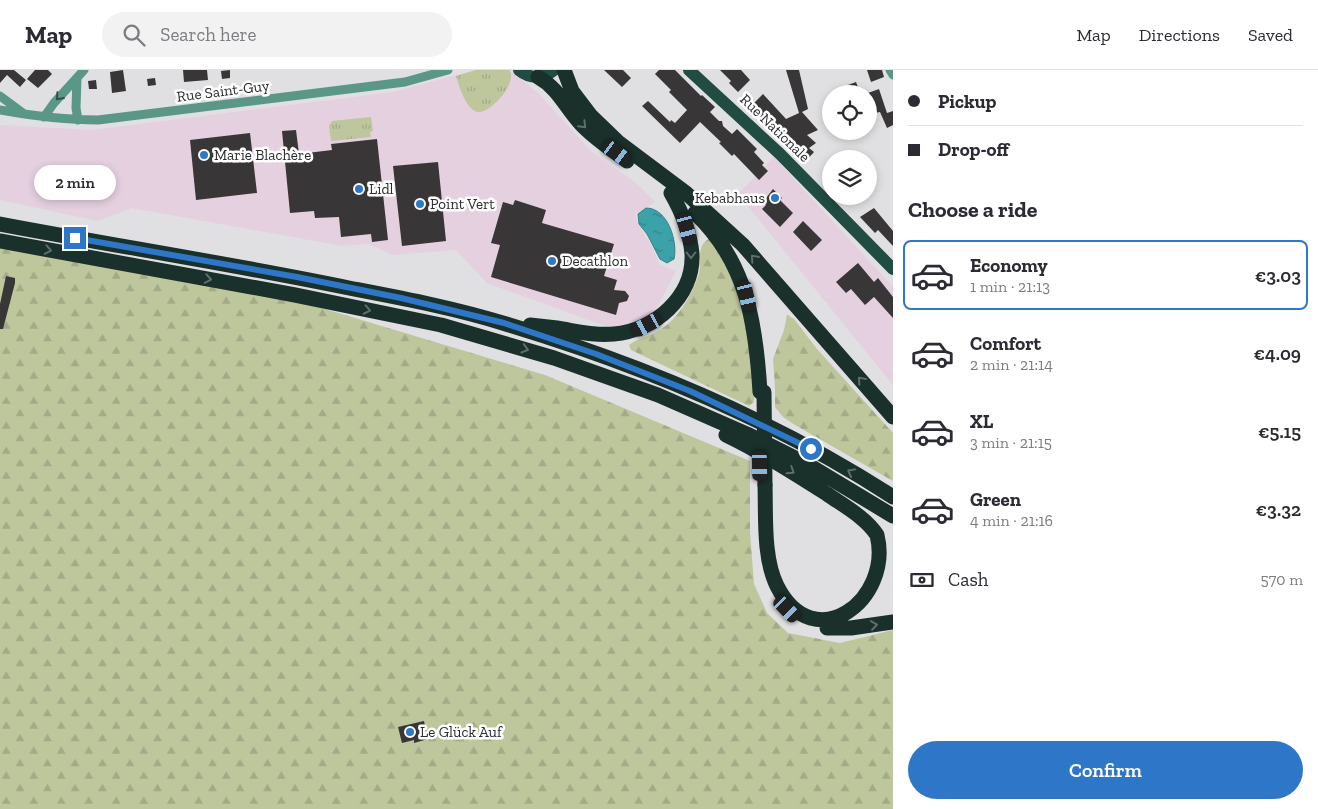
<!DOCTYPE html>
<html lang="en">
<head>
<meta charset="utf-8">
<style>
	:root { --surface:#fff; --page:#f2f2f3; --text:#2b2b33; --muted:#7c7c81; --line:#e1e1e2; --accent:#2e77c8 }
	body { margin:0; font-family:"Zilla Slab",serif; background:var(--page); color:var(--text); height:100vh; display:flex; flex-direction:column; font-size:19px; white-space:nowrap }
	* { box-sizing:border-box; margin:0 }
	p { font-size:16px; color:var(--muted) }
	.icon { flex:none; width:28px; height:28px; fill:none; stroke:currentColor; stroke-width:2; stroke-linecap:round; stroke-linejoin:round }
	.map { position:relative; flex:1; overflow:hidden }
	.details { display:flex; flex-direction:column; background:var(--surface); width:425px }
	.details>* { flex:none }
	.top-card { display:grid; align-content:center; height:110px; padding:0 15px; background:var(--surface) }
	.buttons { position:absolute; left:822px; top:15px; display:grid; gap:10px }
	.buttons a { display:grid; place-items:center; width:55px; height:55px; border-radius:50%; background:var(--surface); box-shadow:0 2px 8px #0003; font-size:25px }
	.end { position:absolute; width:22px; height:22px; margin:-11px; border:6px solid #2e77c8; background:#fff; box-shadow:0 0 0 2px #fff }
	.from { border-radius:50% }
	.bubble { position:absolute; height:35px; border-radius:18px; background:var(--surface); box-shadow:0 2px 8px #0003; font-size:16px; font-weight:600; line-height:35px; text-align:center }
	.car { position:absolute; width:15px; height:30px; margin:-15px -8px; border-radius:6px; box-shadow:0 0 4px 1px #0007; background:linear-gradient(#222 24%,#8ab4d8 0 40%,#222 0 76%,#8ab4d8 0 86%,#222 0) }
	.top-card b { display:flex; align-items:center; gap:18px; height:48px; font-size:19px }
	.top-card b+b { border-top:1px solid var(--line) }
	.top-card i { width:12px; height:12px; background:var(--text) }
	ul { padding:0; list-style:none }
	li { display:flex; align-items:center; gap:15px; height:70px; margin:0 10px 8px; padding:0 5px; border:2px solid transparent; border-radius:8px }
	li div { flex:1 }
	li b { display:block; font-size:19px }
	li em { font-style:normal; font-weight:600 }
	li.selected { border-color:var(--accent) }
	li>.icon { width:45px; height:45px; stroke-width:1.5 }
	h2 { padding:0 15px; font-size:22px; line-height:60px }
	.pay { display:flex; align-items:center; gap:12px; height:55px; padding:0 15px; font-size:19px }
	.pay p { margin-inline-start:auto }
	.primary-button { display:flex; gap:10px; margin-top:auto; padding:10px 15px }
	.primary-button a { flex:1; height:58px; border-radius:30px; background:var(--accent); color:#fff; font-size:20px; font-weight:600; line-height:58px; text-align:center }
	header { display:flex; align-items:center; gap:30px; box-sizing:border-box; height:70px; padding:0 25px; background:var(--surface); border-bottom:1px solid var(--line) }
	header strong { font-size:24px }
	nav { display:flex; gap:28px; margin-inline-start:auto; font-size:18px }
	.search { width:350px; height:45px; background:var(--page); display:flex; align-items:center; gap:12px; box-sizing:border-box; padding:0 18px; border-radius:28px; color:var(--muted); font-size:19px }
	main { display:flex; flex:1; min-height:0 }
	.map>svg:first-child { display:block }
</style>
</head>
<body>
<header>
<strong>Map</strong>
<div class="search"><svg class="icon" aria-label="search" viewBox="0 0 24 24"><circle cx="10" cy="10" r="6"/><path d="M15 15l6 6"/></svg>Search here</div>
<nav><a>Map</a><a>Directions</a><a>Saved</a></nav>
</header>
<main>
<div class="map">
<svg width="893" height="739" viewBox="0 0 893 739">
	<defs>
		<pattern id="grass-tufts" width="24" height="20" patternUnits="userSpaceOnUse" patternTransform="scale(1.25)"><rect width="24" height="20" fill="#bec69c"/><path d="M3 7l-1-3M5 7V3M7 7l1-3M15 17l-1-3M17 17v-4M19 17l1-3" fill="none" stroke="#a3aa87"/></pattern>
		<pattern id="forest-firs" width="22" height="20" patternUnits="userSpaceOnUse" patternTransform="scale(1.25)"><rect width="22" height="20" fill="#bec69c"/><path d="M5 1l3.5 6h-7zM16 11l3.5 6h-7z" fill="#a3aa87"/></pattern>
		<pattern id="water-ripples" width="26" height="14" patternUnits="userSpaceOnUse" patternTransform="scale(1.25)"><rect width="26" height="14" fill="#3ca2aa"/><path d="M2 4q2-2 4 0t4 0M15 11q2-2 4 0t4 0" fill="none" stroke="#33848b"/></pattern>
	</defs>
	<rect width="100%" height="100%" fill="#e0e0e3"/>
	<path fill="#e4d0df" d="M 476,0 L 509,0 L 537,22 L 591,81 L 636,113 L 655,132 L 635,144 L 638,154 L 654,180 L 659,194 L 676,201 L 657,238 L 647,248 L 625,256 L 605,256 L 487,213 L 456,180 L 393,185 L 368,174 L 342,176 L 132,138 L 98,151 L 0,130 L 0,55 L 92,60 L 393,22 Z
		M 774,87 L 893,217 L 893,315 L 738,124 Z"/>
	<path fill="url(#grass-tufts)" d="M 476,0 L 509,0 C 519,12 490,44 478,42 C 466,40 459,16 456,6 Z
		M 371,47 L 373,61 L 370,62 L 371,67 L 331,71 L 329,56 L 332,51 Z"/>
	<path fill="url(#forest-firs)" d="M 709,169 L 713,173 L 739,220 L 755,306 L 754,332 L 749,336 L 631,280 L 629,275 C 639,268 650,266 660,260 C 679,248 690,227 698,207 C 703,195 695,175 709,169 Z
		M 0,174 L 295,230 L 545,305 L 750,391 L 750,462 L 754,514 L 767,543 L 788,563 L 840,573 L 893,560 L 893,739 L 0,739 Z
		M 787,245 L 794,249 L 817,279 L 893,363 L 893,411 L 795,355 L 783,347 L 775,337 L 775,317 L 773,289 L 784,260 Z"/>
	<path fill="url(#water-ripples)" stroke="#377f84" d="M 646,138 C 668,138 678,172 674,189 L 667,193 L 660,189 L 647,164 L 639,154 L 638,144 Z"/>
	<path fill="#383637" d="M 0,0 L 14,0 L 26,10 L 20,17 L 7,5 L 0,13 Z
		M 35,0 L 48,0 L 52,4 L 38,18 L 27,9 Z
		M 123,0 L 126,21 L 112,23 L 110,2 Z
		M 183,0 L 207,0 L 208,10 L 184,12 Z
		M 230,0 L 230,8 L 222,9 L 221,1 Z
		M 604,0 L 623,0 L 631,8 L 622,17 Z
		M 659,0 L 675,0 L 701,26 L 702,25 L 715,37 L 710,42 L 719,51 L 722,51 L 723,56 L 732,64 L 737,59 L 757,79 L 754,82 L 764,93 L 762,95 L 768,101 L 759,110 L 734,84 L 732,86 L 719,73 L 721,72 L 700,52 L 680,73 L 642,36 L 648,31 L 670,52 L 671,50 L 675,53 L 687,40 L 669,22 L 671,20 L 655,4 Z
		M 720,0 L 741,0 L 750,10 L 738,22 L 729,13 L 731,11 Z
		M 786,0 L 799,0 L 808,39 L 802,42 L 818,60 L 807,65 L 816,73 L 809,78 L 814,82 L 804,93 L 793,83 L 798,77 L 789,66 L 783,72 L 751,36 L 763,24 L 786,49 L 799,43 Z
		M 867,0 L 882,0 L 884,7 L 871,12 Z
		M 155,8 L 156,15 L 148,16 L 147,9 Z
		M 96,10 L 97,19 L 89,19 L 88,11 Z
		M 856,12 L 859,20 L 851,23 L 848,15 Z
		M 879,19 L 887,43 L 893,41 L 893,55 L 887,58 L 880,42 L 875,43 L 868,23 Z
		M 296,60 L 299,84 L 332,80 L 331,74 L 377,69 L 388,170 L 372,172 L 371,164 L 341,167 L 339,147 L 315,148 L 314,141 L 290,143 L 282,61 Z
		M 250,63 L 257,123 L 196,130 L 190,70 Z
		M 438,92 L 446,171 L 402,176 L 393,96 Z
		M 773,119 L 782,128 L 780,130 L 793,143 L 780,157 L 762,139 L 766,135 L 763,132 Z
		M 515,130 L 546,140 L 542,153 L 614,174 L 604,206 L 617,210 L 614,220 L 625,221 L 629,226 L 627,231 L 619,233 L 616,245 L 491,207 L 500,175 L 491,173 L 503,132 L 513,135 Z
		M 874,138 L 893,161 L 893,176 L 878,160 L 875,163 L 860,147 Z
		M 803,151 L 822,170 L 811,181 L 793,162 Z
		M 858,193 L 874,212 L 878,208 L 893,227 L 893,248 L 874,227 L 865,235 L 851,219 L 846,223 L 836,212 Z
		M 6,206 L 15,208 L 15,213 L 3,259 L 0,259 L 0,234 Z
		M 424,651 L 428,669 L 414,673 L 414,670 L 402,673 L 398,657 Z"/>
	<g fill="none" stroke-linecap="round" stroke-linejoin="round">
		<path stroke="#5a9787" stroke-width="9" d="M 890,0 L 893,5
			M 77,8 L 76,38 L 78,50
			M 0,26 L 23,43
			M 0,40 C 33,46 65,50 98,50 L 405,12 L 448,0
			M 44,47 L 54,33 L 84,0"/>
		<path stroke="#214c42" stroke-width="12" d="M 519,0 C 530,9 543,9 554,0
			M 689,0 L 780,84 L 893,199"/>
		<path stroke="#1a302b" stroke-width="15" d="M 564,0 L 572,21 L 591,46 L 618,72 L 686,123 L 743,175 L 893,347
			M 538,7 C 558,18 566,38 581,54 C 594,68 611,79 627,91
			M 695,143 C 747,192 756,254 760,322
			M 0,154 C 116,176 233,194 349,218 C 401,228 455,238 506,254 C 639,294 776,351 893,427
			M 0,171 L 295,225 L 441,255 L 554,288 L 658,325 L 747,364 L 805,393 L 893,446
			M 530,255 C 539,256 548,257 557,258 C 576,261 594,266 614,264 C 654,261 694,227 692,184 C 690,162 682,142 671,123
			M 726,365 C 761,382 794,403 827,424 C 844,436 865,447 877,465 C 893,530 814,589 777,516 C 763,488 766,446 765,415
			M 827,558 L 851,558 L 893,552"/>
		<path stroke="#1a302b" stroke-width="15" d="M 764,322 L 765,415"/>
	</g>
	<defs><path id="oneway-chevron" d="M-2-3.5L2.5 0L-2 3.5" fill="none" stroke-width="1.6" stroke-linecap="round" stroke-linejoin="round" transform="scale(1.25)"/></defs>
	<use stroke="#394c48" href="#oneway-chevron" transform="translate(59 27) rotate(132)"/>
	<g stroke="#5f6e6b">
		<use href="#oneway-chevron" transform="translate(583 55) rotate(46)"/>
		<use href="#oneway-chevron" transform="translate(48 180) rotate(11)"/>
		<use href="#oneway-chevron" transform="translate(691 185) rotate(90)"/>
		<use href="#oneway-chevron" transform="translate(754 188) rotate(-131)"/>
		<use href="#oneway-chevron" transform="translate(208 209) rotate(10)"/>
		<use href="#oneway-chevron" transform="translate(367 240) rotate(12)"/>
		<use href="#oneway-chevron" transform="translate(525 279) rotate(16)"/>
		<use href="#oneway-chevron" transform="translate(861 310) rotate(-131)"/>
		<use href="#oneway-chevron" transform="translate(791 401) rotate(33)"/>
		<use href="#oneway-chevron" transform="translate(851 402) rotate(-151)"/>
		<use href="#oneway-chevron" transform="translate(874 555) rotate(-8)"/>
	</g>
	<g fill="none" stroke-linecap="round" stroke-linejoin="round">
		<path stroke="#2e77c8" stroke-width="6" d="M 75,168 L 297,207 L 401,228 L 504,253 L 596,284 L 690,321 L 811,379"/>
	</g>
	<g fill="#2e77c8" stroke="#fff" stroke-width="2">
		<circle cx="204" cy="85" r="5"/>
		<circle cx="359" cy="119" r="5"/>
		<circle cx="775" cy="128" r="5"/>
		<circle cx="420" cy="134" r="5"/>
		<circle cx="552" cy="191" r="5"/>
		<circle cx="410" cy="662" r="5"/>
	</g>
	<g text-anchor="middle" stroke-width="5" stroke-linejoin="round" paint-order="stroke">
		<g font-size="15" fill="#2b2c2d" stroke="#fff">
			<text transform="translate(223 21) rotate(-7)" y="5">Rue Saint-Guy</text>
			<text transform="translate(775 58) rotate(44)" y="5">Rue Nationale</text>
		</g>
		<g font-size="15" fill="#2b2c2d" stroke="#fff" text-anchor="start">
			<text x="214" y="90">Marie Blachère</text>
			<text x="369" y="124">Lidl</text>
			<text x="765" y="133" text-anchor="end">Kebabhaus</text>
			<text x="430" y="139">Point Vert</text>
			<text x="562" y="196">Decathlon</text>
			<text x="420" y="667">Le Glück Auf</text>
		</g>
	</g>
</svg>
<div class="buttons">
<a><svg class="icon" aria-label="locate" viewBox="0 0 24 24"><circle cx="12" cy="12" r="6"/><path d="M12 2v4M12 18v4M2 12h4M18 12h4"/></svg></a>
<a><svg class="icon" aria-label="layers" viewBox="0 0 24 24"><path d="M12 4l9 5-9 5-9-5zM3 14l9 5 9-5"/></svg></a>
</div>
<i class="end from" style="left:811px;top:379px"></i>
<i class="end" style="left:75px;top:168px"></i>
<div class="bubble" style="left:34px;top:95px;width:82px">2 min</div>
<i class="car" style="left:617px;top:83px;rotate:126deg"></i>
<i class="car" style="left:687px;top:158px;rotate:165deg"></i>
<i class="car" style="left:747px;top:226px;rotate:167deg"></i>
<i class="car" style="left:647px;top:255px;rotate:242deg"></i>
<i class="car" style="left:760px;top:396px;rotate:179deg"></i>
<i class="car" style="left:787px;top:539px;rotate:136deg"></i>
</div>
<section class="details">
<div class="top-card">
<b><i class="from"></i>Pickup</b>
<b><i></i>Drop-off</b>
</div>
<h2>Choose a ride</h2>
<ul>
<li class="selected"><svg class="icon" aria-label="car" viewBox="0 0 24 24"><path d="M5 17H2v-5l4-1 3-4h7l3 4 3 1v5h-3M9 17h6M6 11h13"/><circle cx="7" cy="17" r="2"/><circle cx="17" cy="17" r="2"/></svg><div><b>Economy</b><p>1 min · 21:13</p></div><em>€3.03</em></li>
<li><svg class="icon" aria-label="car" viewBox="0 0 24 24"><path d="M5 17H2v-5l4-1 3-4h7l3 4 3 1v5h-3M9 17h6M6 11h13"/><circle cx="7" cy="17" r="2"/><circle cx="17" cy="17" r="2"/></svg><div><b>Comfort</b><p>2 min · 21:14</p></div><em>€4.09</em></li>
<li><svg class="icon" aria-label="car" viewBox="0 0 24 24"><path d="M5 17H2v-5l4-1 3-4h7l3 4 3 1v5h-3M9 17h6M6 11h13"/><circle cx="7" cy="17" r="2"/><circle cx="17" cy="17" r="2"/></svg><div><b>XL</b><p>3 min · 21:15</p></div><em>€5.15</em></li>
<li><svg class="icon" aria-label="car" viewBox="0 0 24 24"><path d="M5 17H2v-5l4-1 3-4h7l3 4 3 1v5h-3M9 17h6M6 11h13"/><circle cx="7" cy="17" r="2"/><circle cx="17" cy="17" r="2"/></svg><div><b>Green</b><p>4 min · 21:16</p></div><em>€3.32</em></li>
</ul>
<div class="pay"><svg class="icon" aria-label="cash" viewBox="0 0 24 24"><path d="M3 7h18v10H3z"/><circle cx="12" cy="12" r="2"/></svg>Cash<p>570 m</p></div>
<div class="primary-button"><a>Confirm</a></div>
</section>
</main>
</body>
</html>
